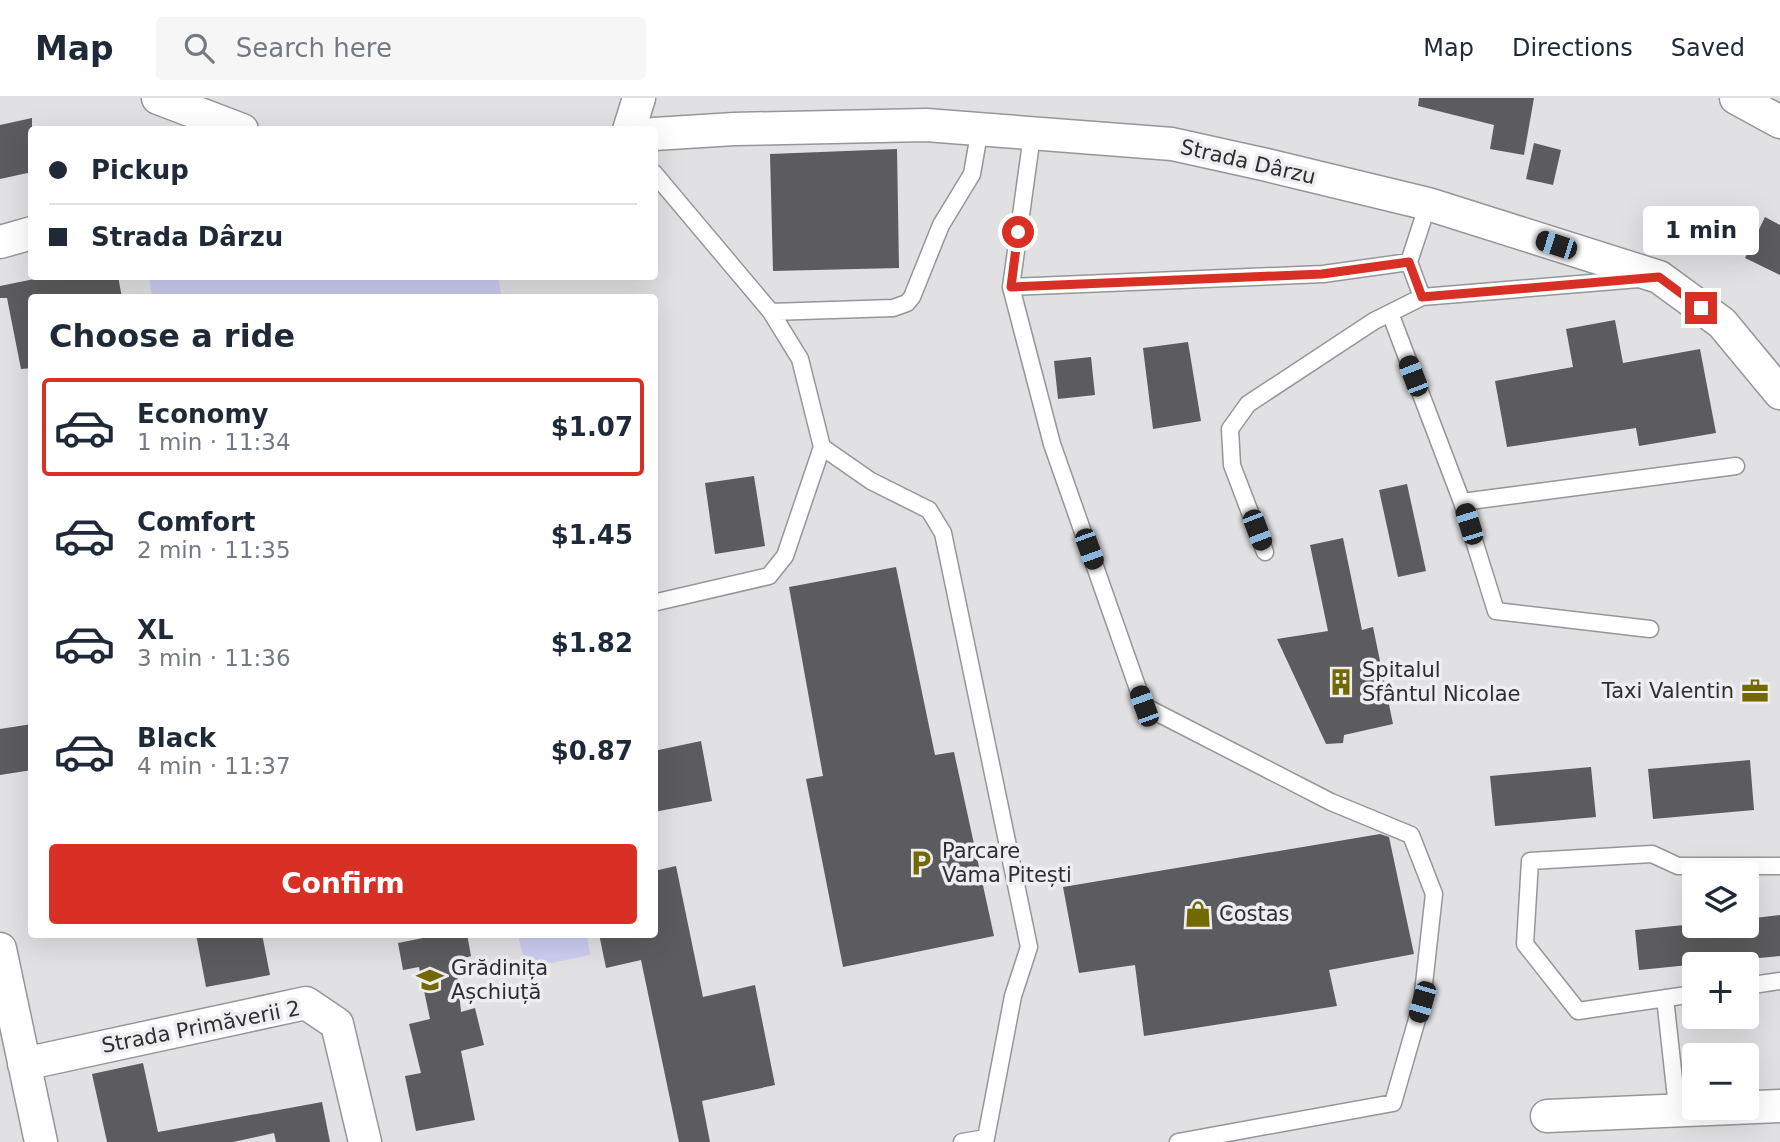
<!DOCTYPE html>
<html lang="en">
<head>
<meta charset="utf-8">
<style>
	:root { --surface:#fff; --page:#f6f6f7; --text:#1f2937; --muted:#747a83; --line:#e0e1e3; --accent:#d93025 }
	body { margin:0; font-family:"DejaVu Sans",sans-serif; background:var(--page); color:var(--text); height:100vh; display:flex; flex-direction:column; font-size:26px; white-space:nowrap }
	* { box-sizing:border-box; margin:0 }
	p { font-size:23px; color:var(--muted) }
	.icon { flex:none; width:38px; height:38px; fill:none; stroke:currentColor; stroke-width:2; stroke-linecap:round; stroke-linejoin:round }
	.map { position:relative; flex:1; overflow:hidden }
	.sheet { position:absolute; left:28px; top:196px; width:630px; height:644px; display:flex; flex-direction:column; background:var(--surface); border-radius:7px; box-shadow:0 7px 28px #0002 }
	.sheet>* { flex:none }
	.top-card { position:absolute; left:28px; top:28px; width:630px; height:154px; border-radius:7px; box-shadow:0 7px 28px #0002; display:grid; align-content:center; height:154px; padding:0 21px; background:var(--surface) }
	.tools { position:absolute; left:1682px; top:763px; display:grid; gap:14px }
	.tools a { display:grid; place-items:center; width:77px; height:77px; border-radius:7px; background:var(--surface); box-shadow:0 7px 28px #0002; font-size:35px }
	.end { position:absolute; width:32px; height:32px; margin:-16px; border:9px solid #d93025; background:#fff; box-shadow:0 0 0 4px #fff }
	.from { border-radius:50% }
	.bubble { position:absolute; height:49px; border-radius:7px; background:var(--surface); box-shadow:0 7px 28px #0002; font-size:23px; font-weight:600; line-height:49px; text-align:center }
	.car { position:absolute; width:21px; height:42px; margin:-21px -10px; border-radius:9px; box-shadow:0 0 5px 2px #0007; background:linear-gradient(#222 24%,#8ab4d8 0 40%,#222 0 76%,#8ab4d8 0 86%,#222 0) }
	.top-card b { display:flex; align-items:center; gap:24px; height:66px; font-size:26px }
	.top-card b+b { border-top:2px solid var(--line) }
	.top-card i { width:18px; height:18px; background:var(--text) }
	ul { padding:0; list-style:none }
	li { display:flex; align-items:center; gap:21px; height:98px; margin:0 14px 10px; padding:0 7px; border:4px solid transparent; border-radius:7px }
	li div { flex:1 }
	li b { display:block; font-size:26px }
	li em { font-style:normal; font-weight:600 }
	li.current { border-color:var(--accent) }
	li>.icon { width:63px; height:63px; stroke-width:1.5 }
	h2 { padding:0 21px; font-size:32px; line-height:84px }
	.cta { display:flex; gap:14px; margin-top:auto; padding:14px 21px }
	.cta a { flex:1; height:80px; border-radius:7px; background:var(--accent); color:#fff; font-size:28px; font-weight:600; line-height:80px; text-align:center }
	header { display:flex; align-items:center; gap:42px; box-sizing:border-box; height:98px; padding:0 35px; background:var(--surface); border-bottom:2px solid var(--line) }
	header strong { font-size:33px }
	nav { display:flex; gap:38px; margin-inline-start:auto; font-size:24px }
	.search { width:490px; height:63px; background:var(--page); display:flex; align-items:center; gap:18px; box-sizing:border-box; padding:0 24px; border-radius:7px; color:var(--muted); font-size:26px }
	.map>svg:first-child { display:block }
</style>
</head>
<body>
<header>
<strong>Map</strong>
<div class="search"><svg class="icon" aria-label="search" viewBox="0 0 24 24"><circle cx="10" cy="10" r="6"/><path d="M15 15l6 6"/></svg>Search here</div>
<nav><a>Map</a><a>Directions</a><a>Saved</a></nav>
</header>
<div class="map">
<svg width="1780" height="1044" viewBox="0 0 1780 1044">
	<rect width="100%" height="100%" fill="#e1e1e4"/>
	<path fill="#cccdf1" d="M 149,179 L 498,179 L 502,199 L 152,199 Z
		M 518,837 L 587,837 L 590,857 L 526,870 Z"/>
	<path fill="#5c5c5f" d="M 1419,0 L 1534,0 L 1524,57 L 1490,51 L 1494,27 L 1418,8 Z
		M 32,20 L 32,74 L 0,81 L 0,27 Z
		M 1534,45 L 1561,52 L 1553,87 L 1526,81 Z
		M 897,51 L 899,170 L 773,173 L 770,56 Z
		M 1765,119 L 1780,127 L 1780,177 L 1745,160 Z
		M 49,178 L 118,178 L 122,200 L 32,200 L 32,270 L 21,271 L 7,200 L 0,200 L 0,188 Z
		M 1615,222 L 1623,265 L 1700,251 L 1716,335 L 1639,348 L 1636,330 L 1507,349 L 1495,283 L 1573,269 L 1566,231 Z
		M 1188,244 L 1201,323 L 1153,331 L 1143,250 Z
		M 1091,259 L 1095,297 L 1058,301 L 1054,263 Z
		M 754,378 L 765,448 L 715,456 L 705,385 Z
		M 1407,386 L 1426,473 L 1398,479 L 1379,392 Z
		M 1343,440 L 1362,532 L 1373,529 L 1393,626 L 1344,637 L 1343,645 L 1326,646 L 1277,541 L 1328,533 L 1310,447 Z
		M 896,469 L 935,657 L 954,654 L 994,838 L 843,869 L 806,681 L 823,678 L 789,489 Z
		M 32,626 L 32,672 L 0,677 L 0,631 Z
		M 701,643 L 712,703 L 654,714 L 654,653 Z
		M 1750,662 L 1754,712 L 1653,721 L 1648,671 Z
		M 1591,669 L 1596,719 L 1495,728 L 1490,678 Z
		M 1380,736 L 1389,739 L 1414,856 L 1329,872 L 1337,908 L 1144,938 L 1135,867 L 1079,875 L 1063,789 Z
		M 676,768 L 703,899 L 755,887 L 775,987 L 702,1003 L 710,1044 L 679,1044 L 641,862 L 606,870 L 599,836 L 654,836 L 654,773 Z
		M 1780,817 L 1780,858 L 1639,872 L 1635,832 L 1694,826 L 1746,828 L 1746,821 Z
		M 196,836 L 262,836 L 270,877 L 206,889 Z
		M 443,836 L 467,836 L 471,858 L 456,863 L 461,914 L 475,910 L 484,947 L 461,953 L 475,1022 L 416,1033 L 405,978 L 421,975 L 409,926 L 430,921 L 419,869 L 403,872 L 398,845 Z
		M 143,965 L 158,1034 L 322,1004 L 330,1044 L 276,1044 L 274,1035 L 233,1044 L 107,1044 L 92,976 Z"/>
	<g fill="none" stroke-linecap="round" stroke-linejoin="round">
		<defs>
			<path id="service" d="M 1028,36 L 1030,52 L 1011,189 L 1052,346 L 1144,608 L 1331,704 L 1411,737 L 1434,796 L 1422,904 L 1393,1005 L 1178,1044
				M 654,75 L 771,214 L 893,210 L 907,205 L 912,199 L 941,127 L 972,76 L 980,30
				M 1011,189 L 1323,176 L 1409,164
				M 1422,199 L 1409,164 L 1428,106
				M 1390,215 L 1462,404 L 1496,513 L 1650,531
				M 822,349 L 871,383 L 929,412 L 943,435 L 1029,849 L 1013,898 L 986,1040 L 962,1044
				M 1462,404 L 1736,368
				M 1265,454 L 1232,367 L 1230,331 L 1248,306 L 1374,223 L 1422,199 L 1639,181
				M 657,504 L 769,478 L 785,458 L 822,349 L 800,261 L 771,214
				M 1746,888 L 1780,883
				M 1694,896 L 1578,913 L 1525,846 L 1530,763 L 1652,756 L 1678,768 L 1780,768
				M 1665,900 L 1676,1000 L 1685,1012"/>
			<path id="minor" d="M 158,0 L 242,32
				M 1736,0 L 1780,24
				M 629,32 L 639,0
				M 654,36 L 734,31 L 926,27 L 1172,46 L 1267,67 L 1428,106 L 1659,179 L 1722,225 L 1780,295
				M 0,144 L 32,135
				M 0,851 L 41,1044
				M 24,966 L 306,905 L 337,926 L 365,1044
				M 1547,1018 L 1780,1008"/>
		</defs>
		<use href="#service" stroke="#959698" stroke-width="19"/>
		<use href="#minor" stroke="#959698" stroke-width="35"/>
		<use href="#service" stroke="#fff" stroke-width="16"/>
		<use href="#minor" stroke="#fff" stroke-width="32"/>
	</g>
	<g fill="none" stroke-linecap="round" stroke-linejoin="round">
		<path stroke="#d93025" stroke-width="9" d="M 1018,134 L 1011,189 L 1322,176 L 1409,164 L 1422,199 L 1659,179 L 1701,210"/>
	</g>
	<defs>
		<symbol id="building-bare" viewBox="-9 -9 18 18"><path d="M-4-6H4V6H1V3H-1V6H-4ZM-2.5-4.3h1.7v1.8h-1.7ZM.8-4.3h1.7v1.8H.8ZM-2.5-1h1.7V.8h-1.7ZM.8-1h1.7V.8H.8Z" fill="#736901" stroke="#eeeef1" stroke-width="2.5" paint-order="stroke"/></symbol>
		<symbol id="office-bare" viewBox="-9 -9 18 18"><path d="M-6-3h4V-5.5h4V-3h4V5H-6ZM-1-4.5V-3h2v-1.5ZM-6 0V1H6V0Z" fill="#736901" stroke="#eeeef1" stroke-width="2.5" paint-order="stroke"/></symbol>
		<symbol id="parking-bare" viewBox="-9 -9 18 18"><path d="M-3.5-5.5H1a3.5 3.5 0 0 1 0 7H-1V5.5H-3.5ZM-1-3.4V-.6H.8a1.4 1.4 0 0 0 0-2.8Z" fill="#736901" stroke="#eeeef1" stroke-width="2.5" paint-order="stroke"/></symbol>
		<symbol id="shop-bare" viewBox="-9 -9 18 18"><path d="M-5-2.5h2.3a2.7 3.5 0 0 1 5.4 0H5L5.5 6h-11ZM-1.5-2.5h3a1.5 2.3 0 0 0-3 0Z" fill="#736901" stroke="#eeeef1" stroke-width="2.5" paint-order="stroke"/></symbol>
		<symbol id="school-bare" viewBox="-9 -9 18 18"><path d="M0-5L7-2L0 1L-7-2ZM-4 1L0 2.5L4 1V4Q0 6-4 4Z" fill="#736901" stroke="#eeeef1" stroke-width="2.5" paint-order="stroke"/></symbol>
	</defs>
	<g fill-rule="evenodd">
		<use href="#building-bare" x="1322" y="565" width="38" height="38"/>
		<use href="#office-bare" x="1736" y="574" width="38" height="38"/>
		<use href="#parking-bare" x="902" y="746" width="38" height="38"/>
		<use href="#shop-bare" x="1179" y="797" width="38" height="38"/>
		<use href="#school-bare" x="411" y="863" width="38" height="38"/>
	</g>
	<g text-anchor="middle" stroke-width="7" stroke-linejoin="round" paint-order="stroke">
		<g font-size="21" fill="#2e2e2f" stroke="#eeeef1">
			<text transform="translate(1248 64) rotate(13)" y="7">Strada Dârzu</text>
			<text transform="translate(201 929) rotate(-11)" y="7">Strada Primăverii 2</text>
		</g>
		<g font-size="21" fill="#2e2e2f" stroke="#eeeef1" text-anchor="start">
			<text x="1362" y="579">Spitalul<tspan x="1362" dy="24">Sfântul Nicolae</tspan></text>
			<text x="1734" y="600" text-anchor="end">Taxi Valentin</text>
			<text x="942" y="760">Parcare<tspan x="942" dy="24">Vama Pitești</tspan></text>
			<text x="1219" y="823">Costas</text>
			<text x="451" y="877">Grădinița<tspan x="451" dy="24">Așchiuță</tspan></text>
		</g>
	</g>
</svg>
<div class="tools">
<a><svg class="icon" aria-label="layers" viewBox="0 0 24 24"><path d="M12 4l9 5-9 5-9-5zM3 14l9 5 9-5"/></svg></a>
<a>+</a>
<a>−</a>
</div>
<i class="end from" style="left:1018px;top:134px"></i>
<i class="end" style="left:1701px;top:210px"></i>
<div class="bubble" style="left:1643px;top:108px;width:116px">1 min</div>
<i class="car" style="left:1556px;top:147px;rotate:288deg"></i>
<i class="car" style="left:1413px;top:278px;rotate:339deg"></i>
<i class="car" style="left:1469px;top:426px;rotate:343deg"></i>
<i class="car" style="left:1257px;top:432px;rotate:159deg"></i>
<i class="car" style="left:1089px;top:451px;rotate:160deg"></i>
<i class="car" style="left:1144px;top:608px;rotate:340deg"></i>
<i class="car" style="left:1422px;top:904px;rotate:196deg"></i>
<div class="top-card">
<b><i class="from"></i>Pickup</b>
<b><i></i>Strada Dârzu</b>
</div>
<section class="sheet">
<h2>Choose a ride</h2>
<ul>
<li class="current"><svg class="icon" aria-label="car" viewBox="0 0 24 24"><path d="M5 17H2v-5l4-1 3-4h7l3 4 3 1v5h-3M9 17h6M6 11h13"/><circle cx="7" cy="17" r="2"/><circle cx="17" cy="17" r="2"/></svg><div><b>Economy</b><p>1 min · 11:34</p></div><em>$1.07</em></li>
<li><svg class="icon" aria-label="car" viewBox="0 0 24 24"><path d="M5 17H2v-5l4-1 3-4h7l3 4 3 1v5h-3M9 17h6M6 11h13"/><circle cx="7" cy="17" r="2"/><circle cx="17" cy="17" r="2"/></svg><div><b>Comfort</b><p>2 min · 11:35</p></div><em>$1.45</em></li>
<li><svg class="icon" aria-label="car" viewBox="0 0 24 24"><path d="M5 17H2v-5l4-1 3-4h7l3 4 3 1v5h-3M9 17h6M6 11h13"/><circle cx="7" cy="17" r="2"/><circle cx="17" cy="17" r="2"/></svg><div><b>XL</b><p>3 min · 11:36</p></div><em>$1.82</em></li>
<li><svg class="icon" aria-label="car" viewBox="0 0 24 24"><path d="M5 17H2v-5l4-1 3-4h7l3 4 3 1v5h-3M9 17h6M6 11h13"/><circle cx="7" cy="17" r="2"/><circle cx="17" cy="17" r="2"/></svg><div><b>Black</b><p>4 min · 11:37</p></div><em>$0.87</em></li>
</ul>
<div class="cta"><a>Confirm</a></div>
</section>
</div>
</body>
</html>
